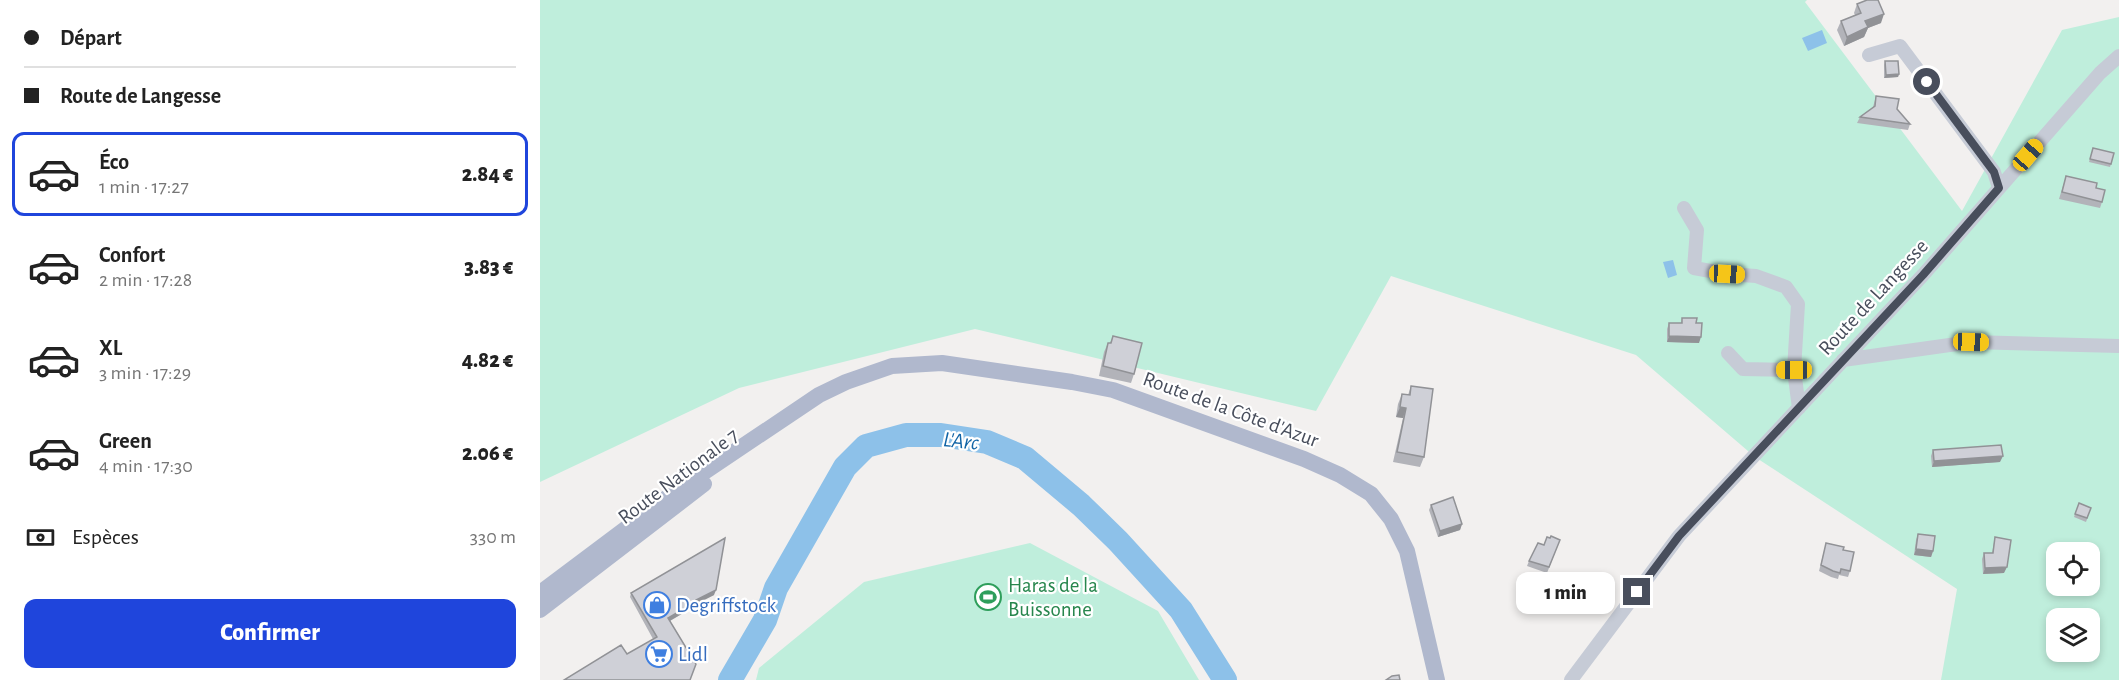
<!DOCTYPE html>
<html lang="fr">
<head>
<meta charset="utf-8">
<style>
	:root { --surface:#fff; --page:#f2f2f2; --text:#222; --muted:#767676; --line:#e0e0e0; --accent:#1f45dc }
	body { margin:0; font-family:"Alegreya Sans",sans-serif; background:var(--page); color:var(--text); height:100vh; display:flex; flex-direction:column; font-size:22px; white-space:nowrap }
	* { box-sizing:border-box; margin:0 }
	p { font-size:20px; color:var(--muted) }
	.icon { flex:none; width:33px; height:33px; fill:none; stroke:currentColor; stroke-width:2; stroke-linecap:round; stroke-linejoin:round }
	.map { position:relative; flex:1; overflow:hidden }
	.side { display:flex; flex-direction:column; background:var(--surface); width:540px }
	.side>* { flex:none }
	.hud { display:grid; align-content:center; height:132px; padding:0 24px; background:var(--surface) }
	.buttons { position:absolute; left:1506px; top:542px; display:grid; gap:12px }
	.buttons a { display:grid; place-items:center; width:54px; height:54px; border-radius:12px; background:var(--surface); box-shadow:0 3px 9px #0003; font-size:30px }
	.end { position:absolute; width:27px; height:27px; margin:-14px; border:8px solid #484e5c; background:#fff; box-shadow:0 0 0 3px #fff }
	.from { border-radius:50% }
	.bubble { position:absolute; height:42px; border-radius:12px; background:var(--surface); box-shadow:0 3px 9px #0003; font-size:20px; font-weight:800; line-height:42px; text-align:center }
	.car { position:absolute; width:18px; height:36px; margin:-18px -9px; border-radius:8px; box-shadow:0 0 4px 2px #0007; background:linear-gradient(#f5c518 24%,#345 0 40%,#f5c518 0 76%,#345 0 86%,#f5c518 0) }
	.hud b { display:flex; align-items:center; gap:21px; height:57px; font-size:22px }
	.hud b+b { border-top:2px solid var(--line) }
	.hud i { width:15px; height:15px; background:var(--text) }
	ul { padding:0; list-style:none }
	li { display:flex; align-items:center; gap:18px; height:84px; margin:0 12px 9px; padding:0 12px; border:3px solid transparent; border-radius:12px }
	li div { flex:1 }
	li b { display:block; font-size:22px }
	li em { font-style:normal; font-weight:800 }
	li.selected { border-color:var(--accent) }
	li>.icon { width:54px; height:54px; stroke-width:1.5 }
	.pay { display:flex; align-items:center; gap:15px; height:66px; padding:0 24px; font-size:22px }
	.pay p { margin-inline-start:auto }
	.button { display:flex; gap:12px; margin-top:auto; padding:12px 24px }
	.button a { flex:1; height:69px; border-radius:12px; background:var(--accent); color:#fff; font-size:24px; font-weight:800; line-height:69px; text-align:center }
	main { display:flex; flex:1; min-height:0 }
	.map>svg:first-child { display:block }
</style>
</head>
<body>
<main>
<section class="side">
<div class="hud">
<b><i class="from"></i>Départ</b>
<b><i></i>Route de Langesse</b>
</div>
<ul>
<li class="selected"><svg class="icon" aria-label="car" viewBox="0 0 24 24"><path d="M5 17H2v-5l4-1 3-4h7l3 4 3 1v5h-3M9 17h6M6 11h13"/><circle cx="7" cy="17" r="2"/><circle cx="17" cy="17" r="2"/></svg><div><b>Éco</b><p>1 min · 17:27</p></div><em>2.84 €</em></li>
<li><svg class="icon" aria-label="car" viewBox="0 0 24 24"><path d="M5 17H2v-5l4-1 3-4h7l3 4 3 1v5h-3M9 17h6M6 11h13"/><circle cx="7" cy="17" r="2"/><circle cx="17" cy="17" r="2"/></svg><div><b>Confort</b><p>2 min · 17:28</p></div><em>3.83 €</em></li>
<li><svg class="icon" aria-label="car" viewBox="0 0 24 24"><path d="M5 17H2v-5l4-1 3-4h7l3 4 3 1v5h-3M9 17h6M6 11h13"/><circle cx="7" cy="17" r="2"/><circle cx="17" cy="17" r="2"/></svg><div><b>XL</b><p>3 min · 17:29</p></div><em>4.82 €</em></li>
<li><svg class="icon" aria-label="car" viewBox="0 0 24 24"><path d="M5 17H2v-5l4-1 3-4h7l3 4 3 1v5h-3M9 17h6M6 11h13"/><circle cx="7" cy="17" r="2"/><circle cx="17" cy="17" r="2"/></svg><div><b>Green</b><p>4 min · 17:30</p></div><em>2.06 €</em></li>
</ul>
<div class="pay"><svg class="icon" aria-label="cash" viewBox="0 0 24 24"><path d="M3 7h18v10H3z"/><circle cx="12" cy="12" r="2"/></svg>Espèces<p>330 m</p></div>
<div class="button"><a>Confirmer</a></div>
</section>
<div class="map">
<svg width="1579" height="680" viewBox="0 0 1579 680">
	<rect width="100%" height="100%" fill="#f2f0ef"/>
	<path fill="#bfeedc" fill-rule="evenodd" d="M 0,0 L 1267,0 L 1265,2 L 1422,211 L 1522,30 L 1579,17 L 1579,680 L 1401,680 L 1417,589 L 1215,457 L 1096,355 L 851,276 L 776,411 L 435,329 L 199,388 L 0,482 ZM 1516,552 L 1550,552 L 1550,585 L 1516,585 ZM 1516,618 L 1550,618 L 1550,651 L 1516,651 Z
		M 490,543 L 618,611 L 659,680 L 216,680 L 219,668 L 324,582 Z"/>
	<path fill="#8dc1e9" d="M 1282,30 L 1287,43 L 1268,51 L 1262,38 Z
		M 1133,260 L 1137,275 L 1128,278 L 1123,262 Z"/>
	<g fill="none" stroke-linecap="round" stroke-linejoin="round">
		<path stroke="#8dc1e9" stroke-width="24" d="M 190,680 L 225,620 L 236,588 L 305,467 L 326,446 L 366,435 L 401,435 L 447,442 L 485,458 L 541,505 L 578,541 L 641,610 L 685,680"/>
		<path stroke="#c6cbd6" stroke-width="14" d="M 1329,55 L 1360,46 L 1454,172 L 1459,188
			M 1144,208 L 1157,230 L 1154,268 L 1187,274 L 1216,276 L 1246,287 L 1258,304 L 1254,370
			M 1188,353 L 1203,369 L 1254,370 L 1259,408
			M 1303,360 L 1431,342 L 1579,346
			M 1031,680 L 1139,536 L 1383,275 L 1560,73 L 1579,56"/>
		<path stroke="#b0b8cd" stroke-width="16" d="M 0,593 L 136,491 L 279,395 L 306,382 L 352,366 L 402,363 L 532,382 L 573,390 L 764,459 L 800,475 L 831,494 L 851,519 L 867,551 L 897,680
			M 0,610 L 164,484"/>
	</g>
	<path fill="#b2b3b9" d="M 1317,4 L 1341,23 L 1328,28 L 1324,37 L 1304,46 L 1297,30 L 1301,21 L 1315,15 L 1314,13 Z
		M 1345,61 L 1359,74 L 1358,77 L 1344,78 L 1344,65 Z
		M 1336,96 L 1370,124 L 1368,130 L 1317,123 L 1320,117 L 1333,107 Z
		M 1553,148 L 1571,164 L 1570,167 L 1549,162 Z
		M 1526,176 L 1556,188 L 1562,202 L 1560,208 L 1519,199 Z
		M 1142,318 L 1156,323 L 1159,343 L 1127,342 L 1127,329 L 1129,323 L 1141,323 Z
		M 573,336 L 594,374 L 591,383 L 559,376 L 564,352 L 568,343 L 570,343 Z
		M 871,386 L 884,457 L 880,467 L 853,462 L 863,418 L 856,417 L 858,404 L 862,394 L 868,395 Z
		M 1393,450 L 1460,462 L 1392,467 L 1391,456 Z
		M 1539,503 L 1551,508 L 1546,522 L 1534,517 Z
		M 891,505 L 922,524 L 920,530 L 898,537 L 889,510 Z
		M 1378,534 L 1393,551 L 1391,557 L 1374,555 L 1376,540 Z
		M 1455,537 L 1464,573 L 1443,574 L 1442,559 L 1444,553 L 1452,553 Z
		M 1020,540 L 1007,573 L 987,566 L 989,561 L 1004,545 Z
		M 1286,543 L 1303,550 L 1310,571 L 1308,577 L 1299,575 L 1298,579 L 1291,577 L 1279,571 Z
		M 91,593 L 174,595 L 146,609 L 145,612 L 130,621 L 156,664 L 87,654 L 113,639 L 90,597 Z"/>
	<path fill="#919296" d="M 1344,14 L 1341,23 L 1328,28 L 1324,37 L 1304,46 L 1307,37 L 1325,21 Z
		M 1359,74 L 1358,77 L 1344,78 L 1346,75 Z
		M 1129,336 L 1161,337 L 1159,343 L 1127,342 Z
		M 860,407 L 866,408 L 863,418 L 856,417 Z
		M 1463,456 L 1460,462 L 1392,467 L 1394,461 Z
		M 922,524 L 920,530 L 898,537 L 900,531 Z
		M 1376,549 L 1393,551 L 1391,557 L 1374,555 Z
		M 1467,567 L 1464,573 L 1443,574 L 1445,568 Z
		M 176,590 L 174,595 L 146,609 L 145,612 L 126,623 L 128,618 L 146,605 Z"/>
	<path fill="#cfd0d7" stroke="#919296" stroke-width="1.5" d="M 1327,0 L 1338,0 L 1344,14 L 1325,21 L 1328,27 L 1307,37 L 1301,21 L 1321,13 L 1317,4 Z
		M 1345,61 L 1358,61 L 1359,74 L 1346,75 Z
		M 1336,96 L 1359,99 L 1357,109 L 1370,124 L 1320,117 L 1335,106 Z
		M 1553,148 L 1574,153 L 1571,164 L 1550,159 Z
		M 1526,176 L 1557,183 L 1556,188 L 1565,190 L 1562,202 L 1522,192 Z
		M 1142,318 L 1157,318 L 1156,323 L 1162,323 L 1161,337 L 1129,336 L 1129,323 L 1142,323 Z
		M 573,336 L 602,343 L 594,374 L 563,366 L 568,343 L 571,343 Z
		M 871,386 L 893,389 L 884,457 L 857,452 L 866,408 L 860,407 L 862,394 L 870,395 Z
		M 1461,445 L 1463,456 L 1394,461 L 1393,450 Z
		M 913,497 L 922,524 L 900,531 L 891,505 Z
		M 1539,503 L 1551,508 L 1547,518 L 1535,514 Z
		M 1378,534 L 1395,536 L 1393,551 L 1376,549 Z
		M 1011,536 L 1020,540 L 1009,567 L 989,561 L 998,543 L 1004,545 L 1007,537 L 1010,538 Z
		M 1455,537 L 1471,540 L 1467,567 L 1445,568 L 1444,553 L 1453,553 Z
		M 185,538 L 176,590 L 146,605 L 147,607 L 128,618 L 156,664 L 150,680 L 24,680 L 81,645 L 87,654 L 117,637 L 91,593 Z
		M 1286,543 L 1304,547 L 1303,550 L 1314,552 L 1310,571 L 1301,569 L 1300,573 L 1293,571 L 1281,565 Z
		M 859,675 L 860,680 L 846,680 L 852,676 Z"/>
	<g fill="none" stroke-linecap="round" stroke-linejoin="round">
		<path stroke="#484e5c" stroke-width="8" d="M 1097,592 L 1139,536 L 1383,275 L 1459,188 L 1454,172 L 1387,82"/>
	</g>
	<defs>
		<symbol id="stadium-ring" viewBox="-11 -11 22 22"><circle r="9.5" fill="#fff" stroke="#2e9e5b" stroke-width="1.5"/><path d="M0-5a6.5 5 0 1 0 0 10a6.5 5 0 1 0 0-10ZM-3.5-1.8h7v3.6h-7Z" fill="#2e9e5b"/></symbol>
		<symbol id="shop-ring" viewBox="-11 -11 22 22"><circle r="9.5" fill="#fff" stroke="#3f7fe0" stroke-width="1.5"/><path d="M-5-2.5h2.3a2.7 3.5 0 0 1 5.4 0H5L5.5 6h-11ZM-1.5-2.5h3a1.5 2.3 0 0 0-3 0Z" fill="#3f7fe0"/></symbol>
		<symbol id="supermarket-ring" viewBox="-11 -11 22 22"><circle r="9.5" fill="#fff" stroke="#3f7fe0" stroke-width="1.5"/><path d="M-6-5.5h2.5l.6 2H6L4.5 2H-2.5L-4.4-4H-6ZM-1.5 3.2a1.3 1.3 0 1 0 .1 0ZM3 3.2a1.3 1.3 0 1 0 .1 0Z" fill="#3f7fe0"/></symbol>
	</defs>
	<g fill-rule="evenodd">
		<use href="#stadium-ring" x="433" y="582" width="30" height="30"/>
		<use href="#shop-ring" x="102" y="590" width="30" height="30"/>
		<use href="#supermarket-ring" x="104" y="639" width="30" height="30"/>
	</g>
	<g text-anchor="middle" stroke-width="4.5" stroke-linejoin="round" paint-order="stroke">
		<g font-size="21" fill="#484e5c" stroke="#fff">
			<text transform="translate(1333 297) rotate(-47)" y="7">Route de Langesse</text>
			<text transform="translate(691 409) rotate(20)" y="7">Route de la Côte d'Azur</text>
			<text transform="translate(138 476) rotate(-37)" y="7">Route Nationale 7</text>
		</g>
		<g font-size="21" fill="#27864d" stroke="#fff" text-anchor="start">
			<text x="468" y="592">Haras de la<tspan x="468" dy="24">Buissonne</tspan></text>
		</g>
		<g font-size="21" fill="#366cbe" stroke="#fff" text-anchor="start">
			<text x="136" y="612">Degriffstock</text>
			<text x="138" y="661">Lidl</text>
		</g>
		<g font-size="22" font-style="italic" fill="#1164a6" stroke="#fff">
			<text transform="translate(421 440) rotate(6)" y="8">L'Arc</text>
		</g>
	</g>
</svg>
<div class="buttons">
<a><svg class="icon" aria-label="locate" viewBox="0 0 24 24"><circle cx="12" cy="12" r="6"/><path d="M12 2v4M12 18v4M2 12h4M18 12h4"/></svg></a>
<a><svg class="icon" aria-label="layers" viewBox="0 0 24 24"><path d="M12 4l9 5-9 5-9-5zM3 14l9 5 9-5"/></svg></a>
</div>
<i class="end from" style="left:1387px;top:82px"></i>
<i class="end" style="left:1097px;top:592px"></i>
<div class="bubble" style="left:976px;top:572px;width:99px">1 min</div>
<i class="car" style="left:1488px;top:155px;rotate:41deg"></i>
<i class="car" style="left:1187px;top:274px;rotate:93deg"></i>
<i class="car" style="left:1431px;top:342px;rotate:92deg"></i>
<i class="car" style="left:1254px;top:370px;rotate:270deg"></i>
</div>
</main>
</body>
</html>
